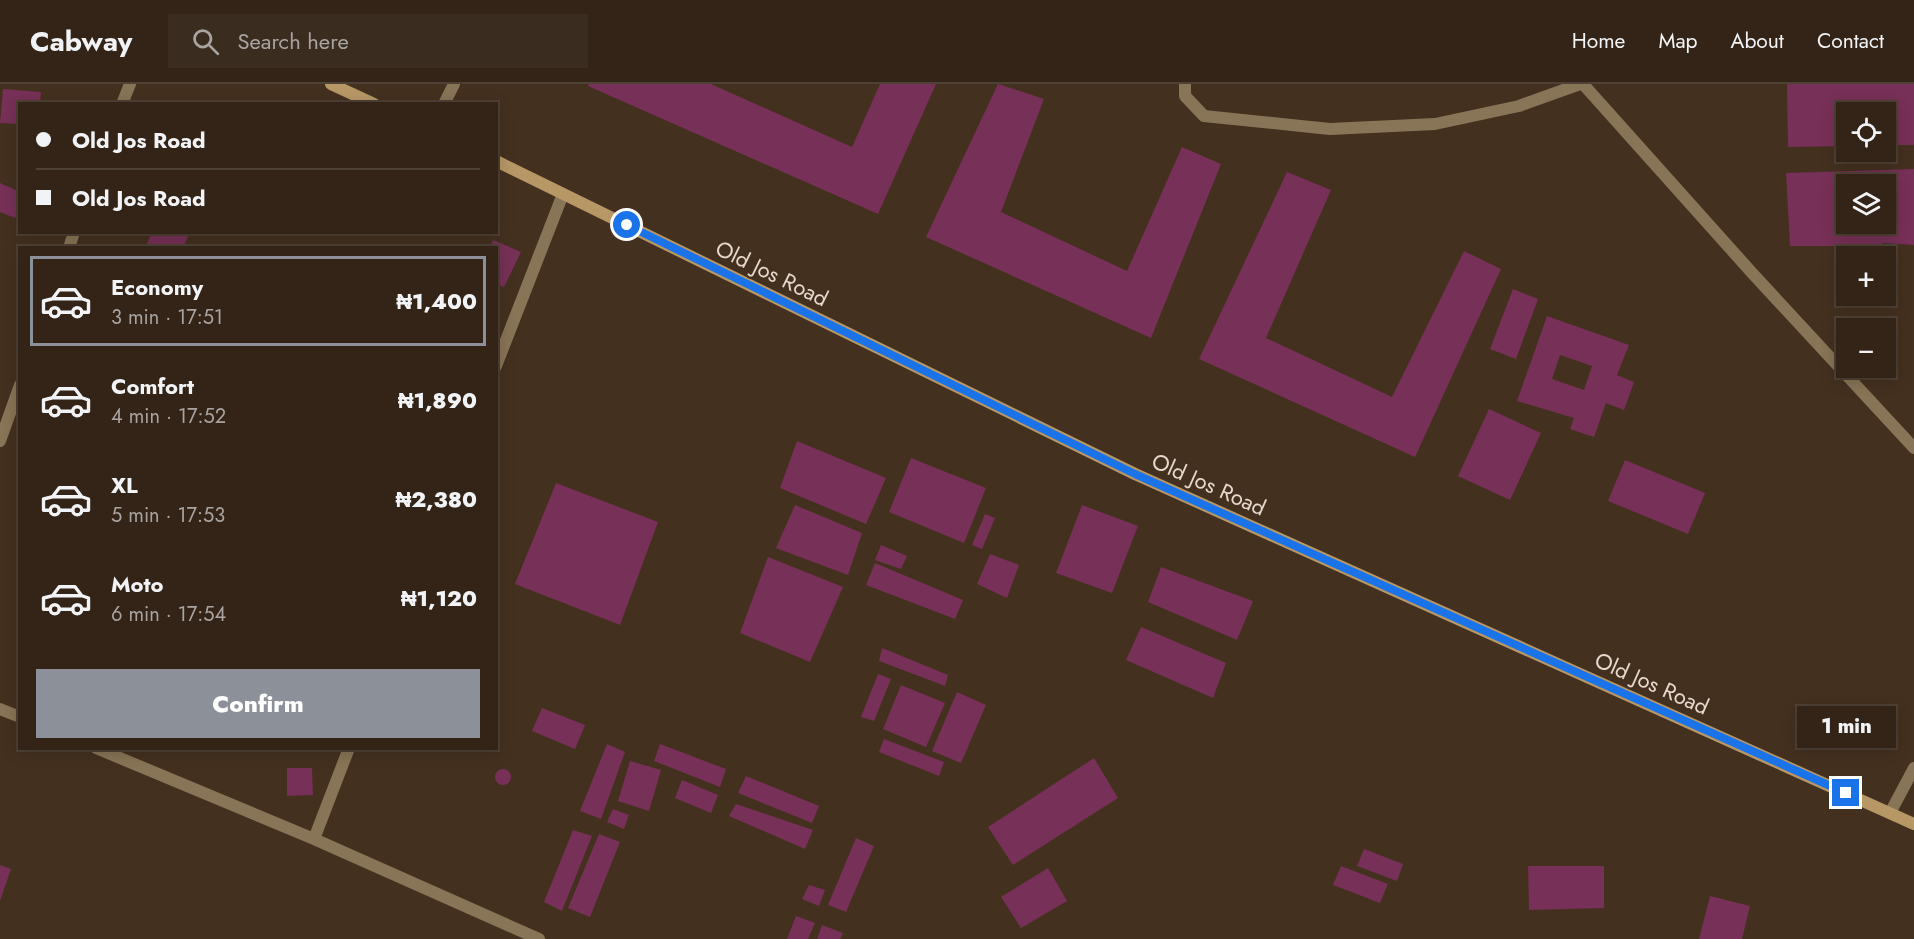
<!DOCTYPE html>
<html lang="en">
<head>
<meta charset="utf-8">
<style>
	:root { --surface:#332417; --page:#3b2c20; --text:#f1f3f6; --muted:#a9a4a1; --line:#4e4136; --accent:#8c9099 }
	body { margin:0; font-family:Jost,sans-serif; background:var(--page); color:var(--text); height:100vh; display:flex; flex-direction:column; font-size:22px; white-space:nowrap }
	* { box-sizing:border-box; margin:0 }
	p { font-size:20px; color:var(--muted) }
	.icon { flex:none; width:33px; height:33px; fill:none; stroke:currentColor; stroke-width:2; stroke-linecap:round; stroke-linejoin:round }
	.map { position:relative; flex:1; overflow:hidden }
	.details { position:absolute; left:18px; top:162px; width:480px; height:504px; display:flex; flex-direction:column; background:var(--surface); border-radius:0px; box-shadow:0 3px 15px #0003,0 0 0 2px var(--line) }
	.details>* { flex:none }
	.banner { position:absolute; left:18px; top:18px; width:480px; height:132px; border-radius:0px; box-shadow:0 3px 15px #0003,0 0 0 2px var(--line); display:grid; align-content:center; height:132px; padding:0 18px; background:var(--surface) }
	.buttons { position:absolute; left:1836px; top:18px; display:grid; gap:12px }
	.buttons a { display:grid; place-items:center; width:60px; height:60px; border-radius:0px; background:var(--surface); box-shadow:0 3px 15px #0003,0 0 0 2px var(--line); font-size:30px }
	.end { position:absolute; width:27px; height:27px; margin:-14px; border:8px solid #1a73e8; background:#fff; box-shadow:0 0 0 3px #fff }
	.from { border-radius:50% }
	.bubble { position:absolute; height:42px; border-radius:0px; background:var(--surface); box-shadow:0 3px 15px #0003,0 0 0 2px var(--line); font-size:20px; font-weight:800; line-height:42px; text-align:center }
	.banner b { display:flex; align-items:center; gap:21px; height:57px; font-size:22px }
	.banner b+b { border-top:2px solid var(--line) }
	.banner i { width:15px; height:15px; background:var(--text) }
	ul { padding:10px 0 0; list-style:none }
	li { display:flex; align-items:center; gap:18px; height:90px; margin:0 12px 9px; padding:0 6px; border:3px solid transparent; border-radius:0px }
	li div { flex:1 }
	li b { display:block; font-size:22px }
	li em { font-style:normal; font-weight:800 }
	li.active { border-color:var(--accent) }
	li>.icon { width:54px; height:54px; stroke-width:1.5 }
	.primary-button { display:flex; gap:12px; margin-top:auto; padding:12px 18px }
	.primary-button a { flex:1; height:69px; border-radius:0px; background:var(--accent); color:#fff; font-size:24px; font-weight:800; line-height:69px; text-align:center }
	header { display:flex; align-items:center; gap:36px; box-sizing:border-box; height:84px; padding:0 30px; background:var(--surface); border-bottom:2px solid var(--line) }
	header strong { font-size:28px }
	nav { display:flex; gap:33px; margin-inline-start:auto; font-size:21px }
	.search { width:420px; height:54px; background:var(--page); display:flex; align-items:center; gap:15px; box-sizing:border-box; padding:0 21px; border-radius:0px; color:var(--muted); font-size:22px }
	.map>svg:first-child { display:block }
</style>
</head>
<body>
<header>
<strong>Cabway</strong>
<div class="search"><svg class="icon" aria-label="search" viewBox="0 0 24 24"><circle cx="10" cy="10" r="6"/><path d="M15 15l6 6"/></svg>Search here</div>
<nav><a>Home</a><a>Map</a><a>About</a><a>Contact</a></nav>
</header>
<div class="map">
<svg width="1914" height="855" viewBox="0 0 1914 855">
	<rect width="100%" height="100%" fill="#44301f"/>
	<path fill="#773057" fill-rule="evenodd" d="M 589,0 L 711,0 L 852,63 L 880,0 L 936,0 L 878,130 L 588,2 Z
		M 998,0 L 1044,15 L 1001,128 L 1127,187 L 1182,63 L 1221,80 L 1151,254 L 926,153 Z
		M 1787,0 L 1914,0 L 1914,61 L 1886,61 L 1886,28 L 1846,28 L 1846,62 L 1788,63 Z
		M 3,5 L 41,8 L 40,20 L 20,20 L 20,40 L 0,39 Z
		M 1914,85 L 1914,161 L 1883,159 L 1884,172 L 1853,172 L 1852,162 L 1790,162 L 1786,89 ZM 1846,100 L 1886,100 L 1886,140 L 1846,140 Z
		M 1287,88 L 1331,106 L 1266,254 L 1392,313 L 1464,167 L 1501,185 L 1415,373 L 1199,275 Z
		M 0,99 L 20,108 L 20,124 L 15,134 L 0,128 Z
		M 152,148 L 190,148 L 183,164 L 145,164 Z
		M 493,156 L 521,168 L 504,203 L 496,200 L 496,164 L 490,164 Z
		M 1513,205 L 1538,215 L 1516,275 L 1490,265 Z
		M 1547,232 L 1629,261 L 1617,291 L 1634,298 L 1624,326 L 1606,319 L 1594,353 L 1570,345 L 1574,334 L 1517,317 ZM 1560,271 L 1592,282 L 1584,306 L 1552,295 Z
		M 1489,325 L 1541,349 L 1510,416 L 1458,392 Z
		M 797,357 L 886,394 L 866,440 L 780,404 Z
		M 911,374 L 986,404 L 964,459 L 889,428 Z
		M 1625,376 L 1705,409 L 1688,450 L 1608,417 Z
		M 556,399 L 658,438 L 620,541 L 515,500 Z
		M 795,421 L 862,449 L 848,491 L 776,464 Z
		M 1082,421 L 1138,442 L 1112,509 L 1056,489 Z
		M 985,430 L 995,434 L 982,465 L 972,461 Z
		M 881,461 L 907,472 L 901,485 L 875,476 Z
		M 990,470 L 1019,481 L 1007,514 L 977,500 Z
		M 768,473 L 843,503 L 810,578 L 740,549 Z
		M 875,479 L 963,516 L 955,535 L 866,501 Z
		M 1161,483 L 1253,517 L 1237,556 L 1148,518 Z
		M 1141,543 L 1226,579 L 1213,614 L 1126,576 Z
		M 882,564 L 948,591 L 945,602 L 879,577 Z
		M 878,590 L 891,595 L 874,637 L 861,633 Z
		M 901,601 L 945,619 L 926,663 L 883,645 Z
		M 957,608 L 986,621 L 961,679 L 932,667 Z
		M 542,624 L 585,641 L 575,665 L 532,647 Z
		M 884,655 L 944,678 L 939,692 L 879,668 Z
		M 607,660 L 625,668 L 601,735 L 580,727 Z
		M 660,660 L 726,685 L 720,703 L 654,677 Z
		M 1094,674 L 1118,714 L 1013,781 L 988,743 Z
		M 630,677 L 661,686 L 649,727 L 618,717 Z
		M 287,684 L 312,684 L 313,711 L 287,712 Z
		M495 693a8 8 0 1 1 16 0a8 8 0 1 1-16 0Z
		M 746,692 L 819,722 L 812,739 L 738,709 Z
		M 682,696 L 718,711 L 711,729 L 675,714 Z
		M 736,720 L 813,746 L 805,765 L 729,732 Z
		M 613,725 L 629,731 L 624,745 L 607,738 Z
		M 573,746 L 592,752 L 562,827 L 544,818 Z
		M 599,750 L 620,758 L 590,833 L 568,824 Z
		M 856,754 L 874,762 L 846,828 L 828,821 Z
		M 1364,765 L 1403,780 L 1397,797 L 1357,782 Z
		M 0,781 L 11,785 L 0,817 Z
		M 1341,782 L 1388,800 L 1380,819 L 1333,801 Z
		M 1528,782 L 1604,782 L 1604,824 L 1529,826 Z
		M 1048,784 L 1067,817 L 1021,844 L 1001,813 Z
		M 809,801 L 825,806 L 819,822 L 802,815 Z
		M 1710,812 L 1750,822 L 1742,855 L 1699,855 Z
		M 796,832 L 815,839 L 808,855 L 787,855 Z
		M 822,841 L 843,849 L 840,855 L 817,855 Z"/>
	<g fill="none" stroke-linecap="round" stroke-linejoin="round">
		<path stroke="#887456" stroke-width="12" d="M 1185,0 L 1185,12 L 1204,32 L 1330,45 L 1435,40 L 1519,22 L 1580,0
			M 1583,0 L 1753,190 L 1914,364
			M 122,20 L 130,0
			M 444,20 L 454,0
			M 69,164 L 74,148
			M 496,282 L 563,110
			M 0,357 L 20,301
			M 0,625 L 20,633
			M 96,664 L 314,755 L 539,855
			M 1890,729 L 1914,684
			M 314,755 L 349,664"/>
		<path stroke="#b79766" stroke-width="12" d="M 331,0 L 374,20
			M 496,77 L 1135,390 L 1914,740"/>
	</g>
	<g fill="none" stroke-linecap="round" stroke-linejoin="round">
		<path stroke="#1a73e8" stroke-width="8" d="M 627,141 L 1135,390 L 1846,709"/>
	</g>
	<g text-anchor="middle" stroke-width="4.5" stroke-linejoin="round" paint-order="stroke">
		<g font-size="22" fill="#e5d8cd" stroke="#44301f">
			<text transform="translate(772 189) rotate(26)" y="8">Old Jos Road</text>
			<text transform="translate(1209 400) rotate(24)" y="8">Old Jos Road</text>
			<text transform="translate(1652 599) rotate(24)" y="8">Old Jos Road</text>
		</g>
	</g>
</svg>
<div class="buttons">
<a><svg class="icon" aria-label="locate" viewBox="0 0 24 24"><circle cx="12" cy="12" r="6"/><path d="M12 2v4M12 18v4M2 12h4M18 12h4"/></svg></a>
<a><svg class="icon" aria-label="layers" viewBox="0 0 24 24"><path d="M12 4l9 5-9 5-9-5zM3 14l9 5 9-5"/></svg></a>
<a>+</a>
<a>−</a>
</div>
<i class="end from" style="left:627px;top:141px"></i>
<i class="end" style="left:1846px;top:709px"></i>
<div class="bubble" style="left:1797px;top:622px;width:99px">1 min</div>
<div class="banner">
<b><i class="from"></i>Old Jos Road</b>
<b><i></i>Old Jos Road</b>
</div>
<section class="details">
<ul>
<li class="active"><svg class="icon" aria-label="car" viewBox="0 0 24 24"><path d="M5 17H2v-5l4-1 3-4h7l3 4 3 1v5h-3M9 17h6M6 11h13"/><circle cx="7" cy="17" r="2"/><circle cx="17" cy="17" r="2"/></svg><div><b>Economy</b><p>3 min · 17:51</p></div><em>₦1,400</em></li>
<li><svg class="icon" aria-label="car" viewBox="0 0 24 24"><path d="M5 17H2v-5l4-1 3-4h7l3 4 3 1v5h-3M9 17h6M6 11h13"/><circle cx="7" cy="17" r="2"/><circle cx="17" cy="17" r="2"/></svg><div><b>Comfort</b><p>4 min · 17:52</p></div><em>₦1,890</em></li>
<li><svg class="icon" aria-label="car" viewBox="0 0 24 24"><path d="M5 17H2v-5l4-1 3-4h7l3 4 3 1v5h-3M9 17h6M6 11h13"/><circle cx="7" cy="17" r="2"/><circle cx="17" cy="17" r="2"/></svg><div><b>XL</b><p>5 min · 17:53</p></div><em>₦2,380</em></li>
<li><svg class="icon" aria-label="car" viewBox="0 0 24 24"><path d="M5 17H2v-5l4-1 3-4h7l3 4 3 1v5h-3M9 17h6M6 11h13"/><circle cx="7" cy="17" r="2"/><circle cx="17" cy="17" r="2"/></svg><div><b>Moto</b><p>6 min · 17:54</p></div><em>₦1,120</em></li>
</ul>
<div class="primary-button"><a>Confirm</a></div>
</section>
</div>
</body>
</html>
